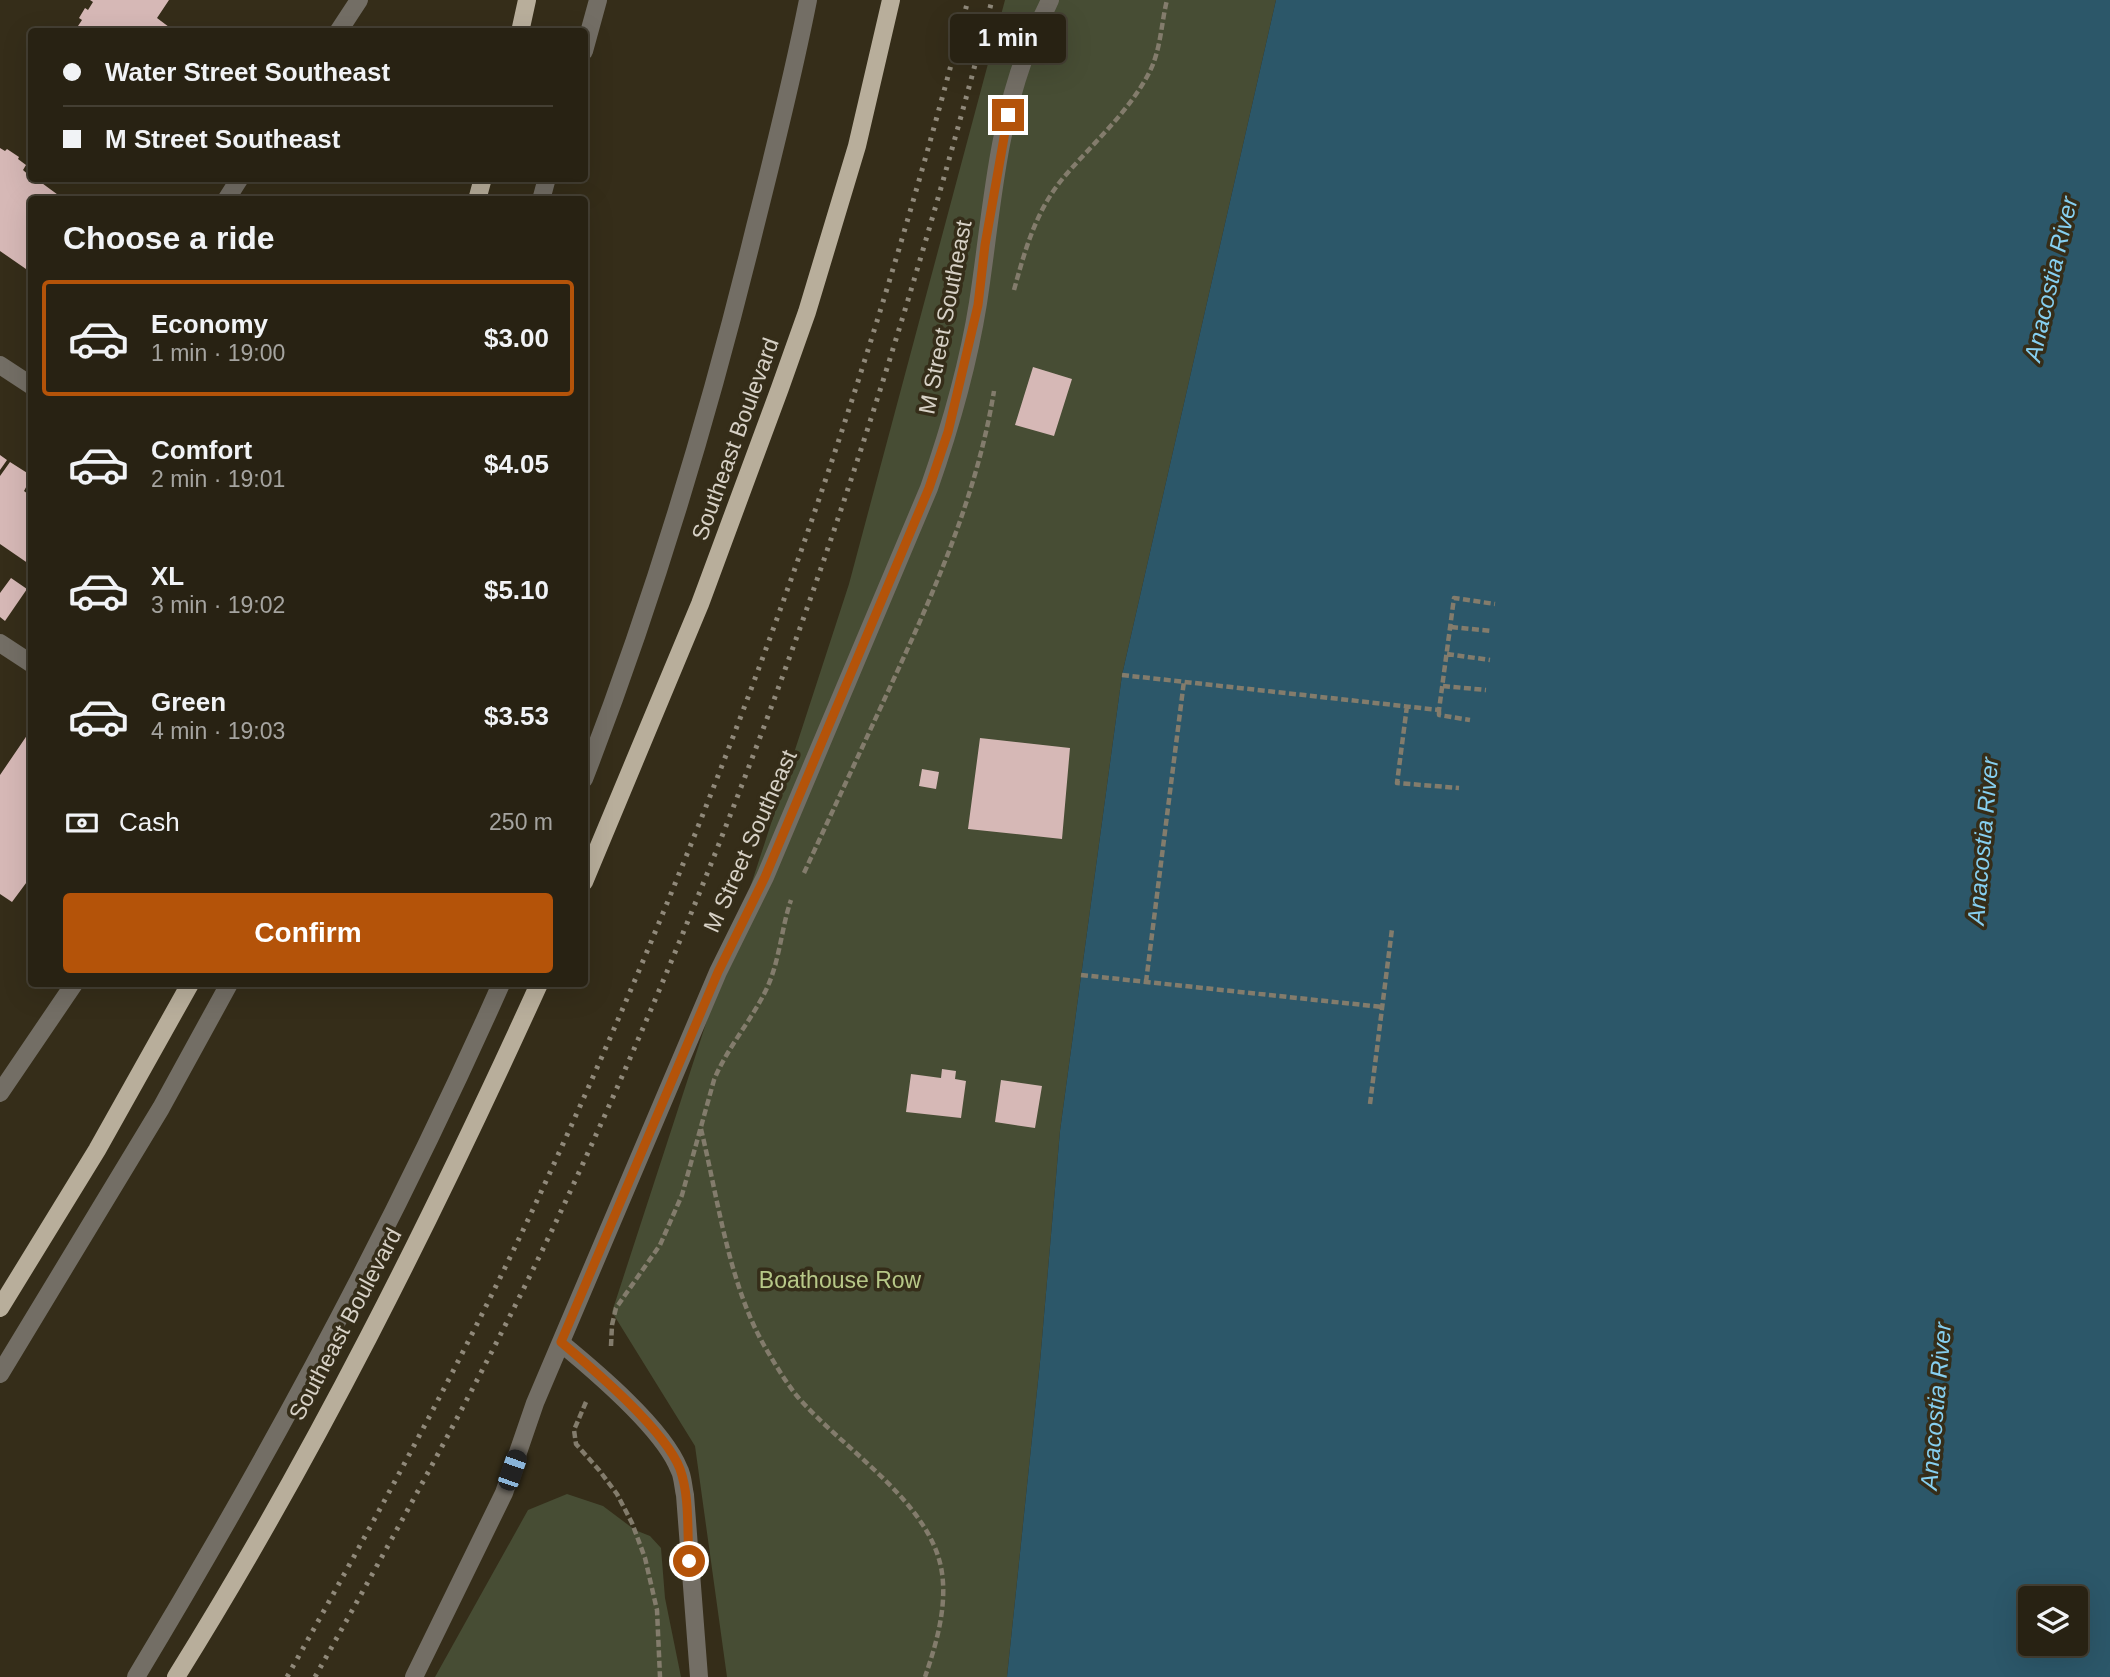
<!DOCTYPE html>
<html lang="en">
<head>
<meta charset="utf-8">
<style>
	:root { --surface:#282213; --page:#302a1c; --text:#f1f3f6; --muted:#a5a4a0; --line:#443f33; --accent:#b45309 }
	body { margin:0; font-family:Arial,sans-serif; background:var(--page); color:var(--text); height:100vh; display:flex; flex-direction:column; font-size:26px; white-space:nowrap }
	* { box-sizing:border-box; margin:0 }
	p { font-size:23px; color:var(--muted) }
	.icon { flex:none; width:38px; height:38px; fill:none; stroke:currentColor; stroke-width:2; stroke-linecap:round; stroke-linejoin:round }
	.map { position:relative; flex:1; overflow:hidden }
	.side { position:absolute; left:28px; top:196px; width:560px; height:791px; display:flex; flex-direction:column; background:var(--surface); border-radius:7px; box-shadow:0 7px 28px #0002,0 0 0 2px var(--line) }
	.side>* { flex:none }
	.guide { position:absolute; left:28px; top:28px; width:560px; height:154px; border-radius:7px; box-shadow:0 7px 28px #0002,0 0 0 2px var(--line); display:grid; align-content:center; height:154px; padding:0 35px; background:var(--surface) }
	.fabs { position:absolute; left:2018px; top:1586px; display:grid; gap:14px }
	.fabs a { display:grid; place-items:center; width:70px; height:70px; border-radius:7px; background:var(--surface); box-shadow:0 7px 28px #0002,0 0 0 2px var(--line); font-size:35px }
	.end { position:absolute; width:32px; height:32px; margin:-16px; border:9px solid #b45309; background:#fff; box-shadow:0 0 0 4px #fff }
	.from { border-radius:50% }
	.bubble { position:absolute; height:49px; border-radius:7px; background:var(--surface); box-shadow:0 7px 28px #0002,0 0 0 2px var(--line); font-size:23px; font-weight:700; line-height:49px; text-align:center }
	.car { position:absolute; width:21px; height:42px; margin:-21px -10px; border-radius:9px; box-shadow:0 0 5px 2px #0007; background:linear-gradient(#222 24%,#8ab4d8 0 40%,#222 0 76%,#8ab4d8 0 86%,#222 0) }
	.guide b { display:flex; align-items:center; gap:24px; height:66px; font-size:26px }
	.guide b+b { border-top:2px solid var(--line) }
	.guide i { width:18px; height:18px; background:var(--text) }
	ul { padding:0; list-style:none }
	li { display:flex; align-items:center; gap:21px; height:116px; margin:0 14px 10px; padding:0 21px; border:4px solid transparent; border-radius:7px }
	li div { flex:1 }
	li b { display:block; font-size:26px }
	li em { font-style:normal; font-weight:700 }
	li.active { border-color:var(--accent) }
	li>.icon { width:63px; height:63px; stroke-width:1.5 }
	h2 { padding:0 35px; font-size:32px; line-height:84px }
	.pay { display:flex; align-items:center; gap:18px; height:77px; padding:0 35px; font-size:26px }
	.pay p { margin-inline-start:auto }
	.primary-button { display:flex; gap:14px; margin-top:auto; padding:14px 35px }
	.primary-button a { flex:1; height:80px; border-radius:7px; background:var(--accent); color:#fff; font-size:28px; font-weight:700; line-height:80px; text-align:center }
	.map>svg:first-child { display:block }
</style>
</head>
<body>
<div class="map">
<svg width="2110" height="1677" viewBox="0 0 2110 1677">
	<rect width="100%" height="100%" fill="#352d19"/>
	<path fill="#474d34" d="M 1005,0 L 1276,0 L 1122,675 L 1060,1131 L 1040,1362 L 1007,1677 L 727,1677 L 695,1446 L 612,1312 L 849,584 Z
		M 567,1494 L 603,1506 L 635,1530 L 650,1536 L 661,1548 L 665,1598 L 681,1677 L 435,1677 L 528,1510 Z"/>
	<path fill="#2c5769" fill-rule="evenodd" d="M 1276,0 L 2110,0 L 2110,1677 L 1007,1677 L 1040,1362 L 1060,1131 L 1122,675 ZM 2030,1598 L 2076,1598 L 2076,1643 L 2030,1643 Z"/>
	<path fill="#d6b8b6" d="M 90,0 L 169,0 L 157,18 L 169,27 L 166,32 L 74,32 L 82,20 L 79,18 L 85,8 L 88,10 L 93,2 Z
		M 0,148 L 5,151 L 7,149 L 19,157 L 18,159 L 26,165 L 23,170 L 32,178 L 35,178 L 65,200 L 32,200 L 32,261 L 26,269 L 0,251 Z
		M 1033,367 L 1072,379 L 1054,436 L 1015,425 Z
		M 0,455 L 7,460 L 0,470 Z
		M 10,462 L 32,476 L 24,491 L 28,494 L 32,489 L 32,566 L 0,544 L 0,476 Z
		M 11,578 L 27,589 L 5,621 L 0,617 L 0,593 Z
		M 32,728 L 32,875 L 12,902 L 0,894 L 0,775 Z
		M 980,738 L 1070,748 L 1062,839 L 968,829 Z
		M 922,769 L 939,772 L 936,789 L 919,786 Z
		M 942,1069 L 956,1071 L 955,1079 L 966,1081 L 961,1118 L 906,1112 L 911,1074 L 941,1078 Z
		M 1001,1080 L 1042,1086 L 1035,1128 L 995,1122 Z"/>
	<g fill="none" stroke-linecap="round" stroke-linejoin="round">
		<path stroke="#837c6c" stroke-width="4.5" stroke-dasharray="7 3.5" stroke-linecap="butt" d="M 1014,290 C 1025,250 1036,210 1064,177 C 1093,143 1128,113 1149,73 C 1161,50 1161,24 1167,0
			M 1451,627 L 1492,631
			M 1447,654 L 1490,660
			M 1122,675 L 1439,710 L 1454,598 L 1495,604
			M 1443,686 L 1486,690
			M 1407,706 L 1397,783 L 1459,788
			M 1439,710 L 1439,715 L 1470,720
			M 804,873 C 833,810 862,748 891,685 C 935,590 977,495 994,391
			M 1081,975 L 1382,1007
			M 1146,982 L 1184,681
			M 1370,1104 L 1392,929
			M 701,1129 C 718,1199 729,1285 765,1347 C 775,1364 785,1381 797,1396 C 842,1449 932,1502 942,1573 C 947,1608 936,1645 925,1677
			M 611,1346 L 612,1325 L 616,1308 L 660,1245 L 682,1195 L 714,1080 C 727,1048 751,1021 766,990 C 780,961 781,929 791,900
			M 586,1402 L 574,1430 L 576,1444 L 599,1470 L 617,1494 L 632,1523 L 645,1558 L 657,1610 L 660,1677"/>
		<path stroke="#736e65" stroke-width="18" d="M 338,32 L 359,0
			M 584,51 L 598,0
			M 226,200 L 240,178
			M 541,200 L 547,178
			M 0,365 L 32,386
			M 0,643 L 32,664
			M 584,779 C 654,599 709,415 755,227 C 774,152 793,76 808,0
			M 0,1093 L 74,984
			M 561,1343 C 595,1371 663,1428 679,1469 C 683,1476 683,1487 685,1495 L 699,1677
			M 0,1374 L 161,1108 L 229,984
			M 136,1677 C 271,1453 395,1223 501,984
			M 414,1677 L 504,1493 L 535,1403 L 718,972 L 765,877 L 929,488 C 950,428 968,366 978,303 C 991,219 996,128 1028,48 C 1034,32 1043,16 1050,0"/>
		<path stroke="#b8ae9b" stroke-width="18" d="M 520,32 L 527,0
			M 477,200 L 483,178
			M 584,882 L 700,604 L 780,388 L 807,312 L 857,146 L 891,0
			M 0,1308 L 97,1150 L 190,984
			M 176,1677 C 314,1456 431,1221 539,984"/>
		<path stroke="#90897a" stroke-width="5" stroke-dasharray="3.5 7" stroke-linecap="butt" d="M 287,1677 C 376,1518 464,1358 541,1192 C 718,809 863,410 968,0
			M 315,1677 C 401,1523 487,1369 562,1209 C 743,821 885,415 992,0"/>
	</g>
	<g fill="none" stroke-linecap="round" stroke-linejoin="round">
		<path stroke="#b45309" stroke-width="9" d="M 689,1561 C 687,1532 690,1497 680,1469 C 665,1430 594,1370 561,1342 L 718,972 L 765,877 L 929,488 L 948,432 L 978,305 L 985,245 L 1008,115"/>
	</g>
	<g text-anchor="middle" stroke-width="7" stroke-linejoin="round" paint-order="stroke">
		<g font-size="23" fill="#d7d1c6" stroke="#352d19">
			<text transform="translate(945 317) rotate(-79)" y="8">M Street Southeast</text>
			<text transform="translate(735 439) rotate(-70)" y="8">Southeast Boulevard</text>
			<text transform="translate(750 841) rotate(-66)" y="8">M Street Southeast</text>
			<text transform="translate(345 1324) rotate(-62)" y="8">Southeast Boulevard</text>
		</g>
		<g font-size="23" fill="#b7c888" stroke="#352d19">
			<text x="840" y="1288">Boathouse Row</text>
		</g>
		<g font-size="24" font-style="italic" fill="#86cff0" stroke="#352d19">
			<text transform="translate(2051 279) rotate(-77)" y="8">Anacostia River</text>
			<text transform="translate(1983 841) rotate(-85)" y="8">Anacostia River</text>
			<text transform="translate(1936 1406) rotate(-85)" y="8">Anacostia River</text>
		</g>
	</g>
</svg>
<div class="fabs">
<a><svg class="icon" aria-label="layers" viewBox="0 0 24 24"><path d="M12 4l9 5-9 5-9-5zM3 14l9 5 9-5"/></svg></a>
</div>
<i class="end from" style="left:689px;top:1561px"></i>
<i class="end" style="left:1008px;top:115px"></i>
<div class="bubble" style="left:950px;top:14px;width:116px">1 min</div>
<i class="car" style="left:512px;top:1470px;rotate:19deg"></i>
<div class="guide">
<b><i class="from"></i>Water Street Southeast</b>
<b><i></i>M Street Southeast</b>
</div>
<section class="side">
<h2>Choose a ride</h2>
<ul>
<li class="active"><svg class="icon" aria-label="car" viewBox="0 0 24 24"><path d="M5 17H2v-5l4-1 3-4h7l3 4 3 1v5h-3M9 17h6M6 11h13"/><circle cx="7" cy="17" r="2"/><circle cx="17" cy="17" r="2"/></svg><div><b>Economy</b><p>1 min · 19:00</p></div><em>$3.00</em></li>
<li><svg class="icon" aria-label="car" viewBox="0 0 24 24"><path d="M5 17H2v-5l4-1 3-4h7l3 4 3 1v5h-3M9 17h6M6 11h13"/><circle cx="7" cy="17" r="2"/><circle cx="17" cy="17" r="2"/></svg><div><b>Comfort</b><p>2 min · 19:01</p></div><em>$4.05</em></li>
<li><svg class="icon" aria-label="car" viewBox="0 0 24 24"><path d="M5 17H2v-5l4-1 3-4h7l3 4 3 1v5h-3M9 17h6M6 11h13"/><circle cx="7" cy="17" r="2"/><circle cx="17" cy="17" r="2"/></svg><div><b>XL</b><p>3 min · 19:02</p></div><em>$5.10</em></li>
<li><svg class="icon" aria-label="car" viewBox="0 0 24 24"><path d="M5 17H2v-5l4-1 3-4h7l3 4 3 1v5h-3M9 17h6M6 11h13"/><circle cx="7" cy="17" r="2"/><circle cx="17" cy="17" r="2"/></svg><div><b>Green</b><p>4 min · 19:03</p></div><em>$3.53</em></li>
</ul>
<div class="pay"><svg class="icon" aria-label="cash" viewBox="0 0 24 24"><path d="M3 7h18v10H3z"/><circle cx="12" cy="12" r="2"/></svg>Cash<p>250 m</p></div>
<div class="primary-button"><a>Confirm</a></div>
</section>
</div>
</body>
</html>
